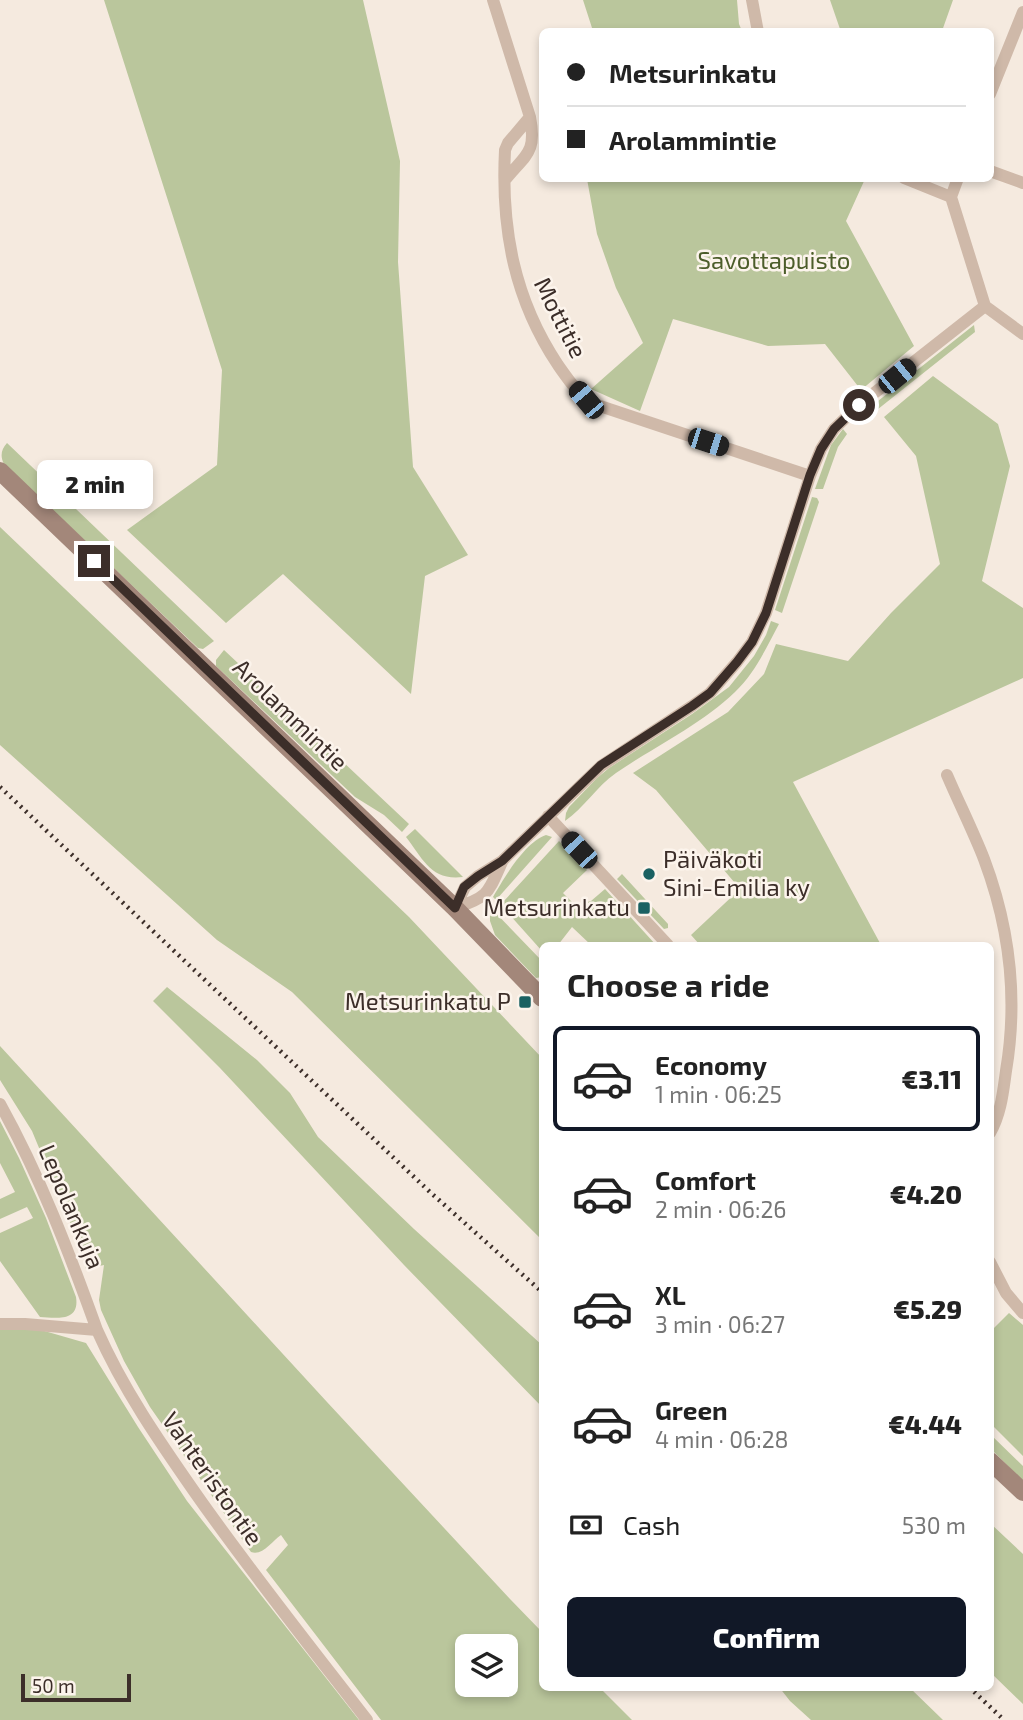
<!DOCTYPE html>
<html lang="en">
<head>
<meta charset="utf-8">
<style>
	:root { --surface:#fff; --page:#f6f6f6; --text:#222; --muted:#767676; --line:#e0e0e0; --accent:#111827 }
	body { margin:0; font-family:"Exo 2",sans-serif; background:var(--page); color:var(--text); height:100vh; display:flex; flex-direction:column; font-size:26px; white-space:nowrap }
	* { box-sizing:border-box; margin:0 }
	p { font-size:23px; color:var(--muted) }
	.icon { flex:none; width:38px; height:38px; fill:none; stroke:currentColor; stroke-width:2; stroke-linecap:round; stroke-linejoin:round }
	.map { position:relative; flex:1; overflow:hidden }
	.sheet { position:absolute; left:539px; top:942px; width:455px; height:749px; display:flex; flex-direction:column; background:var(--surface); border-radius:10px; box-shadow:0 4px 10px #0003 }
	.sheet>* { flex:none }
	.banner { position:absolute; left:539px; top:28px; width:455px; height:154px; border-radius:10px; box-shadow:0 4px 10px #0003; display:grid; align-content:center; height:154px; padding:0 28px; background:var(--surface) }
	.tools { position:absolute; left:455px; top:1634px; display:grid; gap:14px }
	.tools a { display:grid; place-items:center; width:63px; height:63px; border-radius:10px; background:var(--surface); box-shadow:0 4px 10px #0003; font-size:35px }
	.scale { position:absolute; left:21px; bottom:18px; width:110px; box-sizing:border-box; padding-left:7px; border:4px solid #3c2e29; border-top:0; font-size:19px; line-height:24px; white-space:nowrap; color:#3c2e29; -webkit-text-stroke:5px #fcf4ec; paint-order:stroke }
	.end { position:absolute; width:32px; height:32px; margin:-16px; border:9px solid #3c2e29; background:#fff; box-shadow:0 0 0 4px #fff }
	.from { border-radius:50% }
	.bubble { position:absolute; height:49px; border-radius:10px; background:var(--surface); box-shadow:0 4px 10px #0003; font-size:23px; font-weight:800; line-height:49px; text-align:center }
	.car { position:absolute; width:21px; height:42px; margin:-21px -10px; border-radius:9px; box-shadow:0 0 5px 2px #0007; background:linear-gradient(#222 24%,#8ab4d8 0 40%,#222 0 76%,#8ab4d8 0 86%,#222 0) }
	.banner b { display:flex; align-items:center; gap:24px; height:66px; font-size:26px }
	.banner b+b { border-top:2px solid var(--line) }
	.banner i { width:18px; height:18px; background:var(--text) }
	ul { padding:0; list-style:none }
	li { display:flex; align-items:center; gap:21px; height:105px; margin:0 14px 10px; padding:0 14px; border:4px solid transparent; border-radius:10px }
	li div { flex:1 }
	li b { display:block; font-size:26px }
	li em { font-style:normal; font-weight:800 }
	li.active { border-color:var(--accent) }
	li>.icon { width:63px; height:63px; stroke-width:1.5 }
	h2 { padding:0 28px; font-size:32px; line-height:84px }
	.pay { display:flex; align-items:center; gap:18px; height:77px; padding:0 28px; font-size:26px }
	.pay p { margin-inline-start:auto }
	.cta { display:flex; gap:14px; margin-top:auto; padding:14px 28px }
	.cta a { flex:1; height:80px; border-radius:10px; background:var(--accent); color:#fff; font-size:28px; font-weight:800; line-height:80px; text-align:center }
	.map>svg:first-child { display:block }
</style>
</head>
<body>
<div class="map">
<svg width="1023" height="1720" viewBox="0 0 1023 1720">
	<rect width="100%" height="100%" fill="#f5eadf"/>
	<path fill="#bac69c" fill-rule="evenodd" d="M 104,0 L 363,0 L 400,161 L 398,262 L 413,467 L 468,555 L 425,576 L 411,694 L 283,574 L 226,623 L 127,530 L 217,465 L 222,370 Z
		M 583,0 L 737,0 L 739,24 L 742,31 L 593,31 Z
		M 830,0 L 953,0 L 942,31 L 841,32 Z
		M 587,179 L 865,179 L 846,221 L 914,346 L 861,390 L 825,344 L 768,346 L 673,319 L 640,411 L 591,389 L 643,343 L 616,288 L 597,234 Z
		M 974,325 L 975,332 L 858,425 L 854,420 Z
		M 933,376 L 998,424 L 1010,466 L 982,581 L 1023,608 L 1023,678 L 793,782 L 881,945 L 700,945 L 691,935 L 740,889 L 656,790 L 633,773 L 728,712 L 764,674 L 776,644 L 848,661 L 891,613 L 940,564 L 916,456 L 884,417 Z
		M 843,429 L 847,434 L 838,447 L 823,489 L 815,489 L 831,445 Z
		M 7,443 L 214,641 L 203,649 L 198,648 L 4,464 C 0,456 1,450 7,443 Z
		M 812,497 L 817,498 L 819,502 L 782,613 L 775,610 Z
		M 0,527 L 409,917 L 542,1058 L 542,1240 L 292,992 L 217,940 L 0,745 Z
		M 771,621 L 779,624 C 766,648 755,673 735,692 C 702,724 654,747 616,773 C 596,787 584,808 565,821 L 566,813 L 569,807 L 597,778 L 609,768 L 692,714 L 729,687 L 754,656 L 766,635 Z
		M 224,650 L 409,824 L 402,832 L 384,815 L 355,797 L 216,666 L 216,660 Z
		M 415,829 L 463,877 C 431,881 423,859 406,837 Z
		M 546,835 L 552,837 L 496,900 L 493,897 C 504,878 525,842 546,835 Z
		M 559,841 L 587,870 L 563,893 L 575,905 L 591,901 L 605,889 L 656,945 L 591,945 L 572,927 L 558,945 L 542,945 L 542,951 L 508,913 L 503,907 L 503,902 Z
		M 622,874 L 668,924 L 668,928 L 664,929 L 617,879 Z
		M 490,907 L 542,961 L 542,977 L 536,978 L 495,935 L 490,921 Z
		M 167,987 L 257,1060 L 290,1093 L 318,1137 L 414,1229 L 542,1345 L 542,1407 L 404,1265 L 220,1068 L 153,1001 Z
		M 0,1046 L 327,1402 L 510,1599 L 542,1632 L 542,1687 L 599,1687 L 632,1720 L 381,1720 L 266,1570 L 288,1545 L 281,1535 C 272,1541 263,1556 251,1552 L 150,1407 L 124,1361 L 101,1310 L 99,1300 L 104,1265 L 86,1269 L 79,1244 L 32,1131 L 0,1080 ZM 467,1647 L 506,1647 L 506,1685 L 467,1685 Z
		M 0,1121 L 19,1158 L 46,1218 L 76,1297 C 80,1322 56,1318 40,1317 L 0,1261 L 0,1233 L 33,1218 L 27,1207 L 0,1219 L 0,1199 L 15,1192 L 0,1163 Z
		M 1009,1313 L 1023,1325 L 1023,1456 L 991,1424 L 991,1331 Z
		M 0,1329 L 41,1330 L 86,1343 L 138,1427 L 187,1501 L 359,1720 L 0,1720 Z
		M 990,1434 L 1023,1466 L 1023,1481 L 991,1449 Z
		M 990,1523 L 1023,1554 L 1023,1704 L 991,1673 Z
		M 779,1687 L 909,1687 L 943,1720 L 811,1720 L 790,1701 Z"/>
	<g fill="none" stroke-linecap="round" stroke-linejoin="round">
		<path stroke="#cfb9a9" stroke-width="12" d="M 493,0 L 530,117 C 537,153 526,154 505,180
			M 752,0 L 758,32
			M 990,94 L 1023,12
			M 530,117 L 508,143 L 505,150 C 501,229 514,299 558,365 C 568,379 579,396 594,404 L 810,476
			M 990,171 L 1023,183
			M 904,178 L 951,197
			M 985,306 L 1023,334
			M 947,775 C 959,803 973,831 984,859 C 1010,928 1018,999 1006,1071 C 1003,1092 1001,1114 990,1133
			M 548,816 L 668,945
			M 455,908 L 465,887 L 478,876 L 502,861 L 601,766 L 692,706 L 710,693 L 737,662 L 752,642 L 766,613 L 810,476 L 821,449 L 834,429 L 859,405 L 985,306 L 951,197 L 958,178
			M 455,908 C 489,897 488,893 502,862
			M 0,1104 C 40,1176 69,1252 97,1330
			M 990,1262 L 1006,1293 L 1023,1313
			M 0,1324 L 25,1324 L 97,1330 C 123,1389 159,1441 196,1494 C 250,1571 309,1645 367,1720"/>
		<path stroke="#a3877a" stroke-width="18" d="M 0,471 L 455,908 L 542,998
			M 990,1461 L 1023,1492"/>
		<path stroke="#3c2e29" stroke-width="4.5" stroke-dasharray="2 5" stroke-linecap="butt" d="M 0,787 L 430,1192 L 542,1292
			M 969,1687 L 1004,1720"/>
	</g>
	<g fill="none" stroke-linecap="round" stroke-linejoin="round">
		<path stroke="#3c2e29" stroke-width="9" d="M 94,561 L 455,908 L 464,887 L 478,876 L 502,861 L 601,765 L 692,706 L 710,693 L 737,662 L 752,642 L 766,613 L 810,475 L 821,449 L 834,429 L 859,405"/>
	</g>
	<g fill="#1a6162" stroke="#fcf4ec" stroke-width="2.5">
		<circle cx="649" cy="874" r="7"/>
		<rect x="637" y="901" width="14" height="14" rx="3.5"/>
		<rect x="518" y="995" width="14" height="14" rx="3.5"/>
	</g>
	<g text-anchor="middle" stroke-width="5" stroke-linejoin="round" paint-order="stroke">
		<g font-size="24" fill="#4c5d2a" stroke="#fcf4ec">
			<text x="774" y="269">Savottapuisto</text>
		</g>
		<g font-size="24" fill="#3c2e29" stroke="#fcf4ec">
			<text transform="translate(560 318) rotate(63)" y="8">Mottitie</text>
			<text transform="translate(290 715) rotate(44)" y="8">Arolammintie</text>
			<text transform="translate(71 1207) rotate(67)" y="8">Lepolankuja</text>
			<text transform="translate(212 1479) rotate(55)" y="8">Vahteristontie</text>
		</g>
		<g font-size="24" fill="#3c2e29" stroke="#fcf4ec" text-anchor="end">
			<text x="663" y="868" text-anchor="start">Päiväkoti<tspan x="663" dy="28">Sini-Emilia ky</tspan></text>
			<text x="630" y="916">Metsurinkatu</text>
			<text x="511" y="1010">Metsurinkatu P</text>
		</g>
	</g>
</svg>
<div class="tools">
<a><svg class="icon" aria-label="layers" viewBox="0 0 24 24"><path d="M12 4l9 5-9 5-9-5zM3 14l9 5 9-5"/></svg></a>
</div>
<div class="scale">50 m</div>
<i class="end from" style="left:859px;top:405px"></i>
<i class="end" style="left:94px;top:561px"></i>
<div class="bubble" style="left:37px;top:460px;width:116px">2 min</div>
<i class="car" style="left:897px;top:376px;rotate:51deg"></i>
<i class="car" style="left:586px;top:400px;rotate:320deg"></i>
<i class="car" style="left:708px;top:442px;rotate:108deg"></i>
<i class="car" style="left:579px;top:850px;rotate:317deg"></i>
<div class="banner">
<b><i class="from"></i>Metsurinkatu</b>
<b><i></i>Arolammintie</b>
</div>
<section class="sheet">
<h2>Choose a ride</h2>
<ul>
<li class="active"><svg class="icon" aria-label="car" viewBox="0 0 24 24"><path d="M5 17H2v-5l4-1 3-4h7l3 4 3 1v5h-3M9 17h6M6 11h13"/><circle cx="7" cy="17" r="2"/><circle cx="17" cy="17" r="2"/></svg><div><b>Economy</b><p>1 min · 06:25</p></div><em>€3.11</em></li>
<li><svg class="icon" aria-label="car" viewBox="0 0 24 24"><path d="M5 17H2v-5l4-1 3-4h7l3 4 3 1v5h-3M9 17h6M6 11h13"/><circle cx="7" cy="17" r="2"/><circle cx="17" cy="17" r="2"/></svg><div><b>Comfort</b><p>2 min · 06:26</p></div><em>€4.20</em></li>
<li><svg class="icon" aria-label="car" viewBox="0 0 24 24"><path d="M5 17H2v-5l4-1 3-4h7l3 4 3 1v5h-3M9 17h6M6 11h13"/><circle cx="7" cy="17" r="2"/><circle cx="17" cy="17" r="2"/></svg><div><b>XL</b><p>3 min · 06:27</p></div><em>€5.29</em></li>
<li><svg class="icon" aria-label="car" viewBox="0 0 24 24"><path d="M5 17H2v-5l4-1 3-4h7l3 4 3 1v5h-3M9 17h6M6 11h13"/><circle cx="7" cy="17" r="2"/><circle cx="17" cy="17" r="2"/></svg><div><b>Green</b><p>4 min · 06:28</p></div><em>€4.44</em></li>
</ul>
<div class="pay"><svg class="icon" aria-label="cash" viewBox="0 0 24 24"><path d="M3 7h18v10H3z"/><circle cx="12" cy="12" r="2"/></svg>Cash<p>530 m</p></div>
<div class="cta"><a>Confirm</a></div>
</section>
</div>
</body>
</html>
